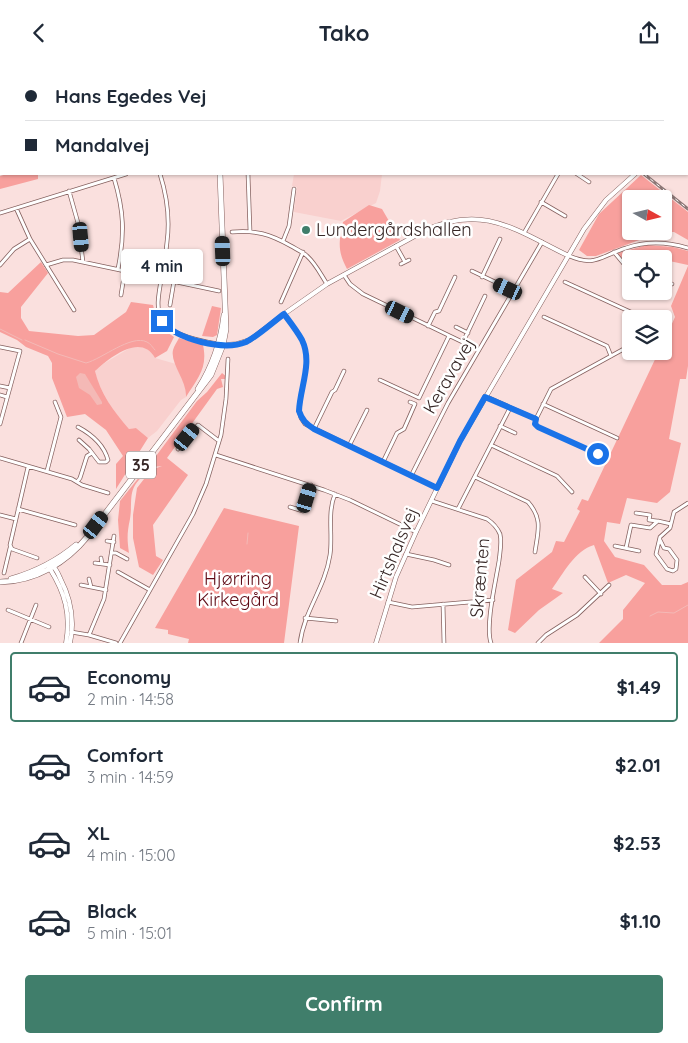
<!DOCTYPE html>
<html lang="en">
<head>
<meta charset="utf-8">
<style>
	:root { --surface:#fff; --page:#f6f6f7; --text:#1f2937; --muted:#747a83; --line:#e0e1e3; --accent:#407e6b }
	body { margin:0; font-family:Quicksand,sans-serif; background:var(--page); color:var(--text); height:100vh; display:flex; flex-direction:column; font-size:19px; white-space:nowrap }
	* { box-sizing:border-box; margin:0 }
	p { font-size:16px; color:var(--muted) }
	.icon { flex:none; width:28px; height:28px; fill:none; stroke:currentColor; stroke-width:2; stroke-linecap:round; stroke-linejoin:round }
	.map { position:relative; height:578px; overflow:hidden }
	.panel { display:flex; flex-direction:column; background:var(--surface); flex:1 }
	.panel>* { flex:none }
	.banner { position:absolute; left:0px; top:0px; width:689px; height:110px; box-shadow:0 1px 4px #0004; display:grid; align-content:center; height:110px; padding:0 25px; background:var(--surface) }
	.needle { width:32px; rotate:98deg }
	.buttons { position:absolute; left:622px; top:125px; display:grid; gap:10px }
	.buttons a { display:grid; place-items:center; width:50px; height:50px; border-radius:5px; background:var(--surface); box-shadow:0 1px 4px #0004; font-size:25px }
	.end { position:absolute; width:22px; height:22px; margin:-11px; border:6px solid #1a73e8; background:#fff; box-shadow:0 0 0 2px #fff }
	.from { border-radius:50% }
	.bubble { position:absolute; height:35px; border-radius:5px; background:var(--surface); box-shadow:0 1px 4px #0004; font-size:16px; font-weight:700; line-height:35px; text-align:center }
	.car { position:absolute; width:15px; height:30px; margin:-15px -8px; border-radius:6px; box-shadow:0 0 4px 1px #0007; background:linear-gradient(#222 24%,#8ab4d8 0 40%,#222 0 76%,#8ab4d8 0 86%,#222 0) }
	.banner b { display:flex; align-items:center; gap:18px; height:48px; font-size:19px }
	.banner b+b { border-top:1px solid var(--line) }
	.banner i { width:12px; height:12px; background:var(--text) }
	ul { padding:9px 0 0; list-style:none }
	li { display:flex; align-items:center; gap:15px; height:70px; margin:0 10px 8px; padding:0 15px; border:2px solid transparent; border-radius:5px }
	li div { flex:1 }
	li b { display:block; font-size:19px }
	li em { font-style:normal; font-weight:700 }
	li.current { border-color:var(--accent) }
	li>.icon { width:45px; height:45px; stroke-width:1.5 }
	.cta { display:flex; gap:10px; margin-top:auto; padding:10px 25px }
	.cta a { flex:1; height:58px; border-radius:5px; background:var(--accent); color:#fff; font-size:20px; font-weight:700; line-height:58px; text-align:center }
	header { display:flex; justify-content:space-between; align-items:center; height:65px; padding:0 25px; background:var(--surface); font-size:22px; font-weight:700 }
	.map>svg:first-child { display:block }
</style>
</head>
<body>
<header><svg class="icon" aria-label="back" viewBox="0 0 24 24"><path d="M15 5l-7 7 7 7"/></svg>Tako<svg class="icon" aria-label="share" viewBox="0 0 24 24"><path d="M12 15V3M7 8l5-5 5 5M5 13v7h14v-7"/></svg></header>
<div class="map">
<svg width="688" height="578" viewBox="0 0 688 578">
	<rect width="100%" height="100%" fill="#fae0de"/>
	<path fill="#f9d0ce" d="M 294,109 L 382,109 L 380,126 L 376,138 L 341,156 L 294,147 L 297,122 L 292,121 Z
		M 133,281 L 143,281 L 152,288 L 155,293 L 176,299 L 187,325 L 186,332 L 181,335 L 157,366 L 148,373 L 136,363 L 129,364 L 113,346 L 98,318 L 95,306 L 103,299 Z"/>
	<path fill="#f8a09d" fill-rule="evenodd" d="M 492,0 L 688,0 L 688,33 L 688,1 L 491,1 Z
		M 7,109 L 41,109 L 38,110 L 38,114 L 0,124 L 0,111 Z
		M 641,110 L 688,147 L 688,175 L 674,167 L 661,167 L 596,191 L 587,191 L 579,185 L 599,149 ZM 631,134 L 664,134 L 664,166 L 631,166 Z
		M 369,140 L 382,144 L 400,175 L 347,204 C 337,185 339,177 343,157 Z
		M 647,180 L 673,182 L 688,186 L 688,200 L 632,188 L 621,193 L 618,188 Z
		M 41,197 L 48,208 L 21,242 L 21,253 L 29,266 L 78,271 L 94,270 L 126,247 L 131,237 L 153,240 C 156,254 162,264 174,272 L 167,286 L 155,293 C 141,267 109,293 95,306 C 100,328 114,347 129,364 L 136,363 L 148,373 L 116,424 L 116,399 L 123,391 L 106,365 L 85,349 L 67,352 L 52,313 L 52,298 L 48,291 L 26,282 L 17,275 L 0,267 L 0,227 L 8,228 Z
		M 688,201 L 688,301 L 686,314 L 680,314 L 669,374 L 681,378 L 670,427 L 657,438 L 627,433 L 620,459 L 607,457 L 604,476 L 615,492 L 644,500 L 662,520 L 681,520 L 688,517 L 688,578 L 599,578 L 623,554 L 623,545 L 645,518 L 626,510 L 608,518 L 594,480 C 575,485 563,509 552,524 L 563,528 L 539,545 L 515,568 L 508,565 L 516,515 L 552,487 L 556,476 L 564,477 L 580,446 L 577,444 L 582,434 L 588,436 L 659,286 L 664,286 L 664,276 L 675,252 L 671,241 Z
		M 212,241 L 221,243 L 217,270 L 213,272 L 202,271 Z
		M 179,273 L 203,280 C 208,303 198,313 186,332 C 187,315 170,299 173,285 C 174,281 177,277 179,273 Z
		M 222,308 L 227,312 L 225,314 L 221,314 L 223,322 L 217,324 L 167,393 L 188,410 L 153,460 L 156,491 L 163,495 L 153,510 L 139,502 L 133,473 L 133,450 L 137,423 L 151,405 L 162,401 C 150,402 151,403 143,411 C 127,425 133,435 130,454 C 127,468 127,474 129,488 L 120,483 L 118,455 L 120,436 L 156,391 L 197,336 L 207,327 Z
		M 224,443 L 299,461 L 284,578 L 188,578 L 189,574 L 168,569 L 168,565 L 155,563 Z"/>
	<path fill="#f4b9b6" d="M 80,308 L 85,309 L 102,337 L 102,339 L 97,340 L 90,330 L 79,323 L 76,312 Z"/>
	<g fill="none" stroke-linecap="round" stroke-linejoin="round">
		<path stroke="#f4b9b6" stroke-width="1" d="M 0,264 L 22,275
			M 25,275 L 58,289 L 86,298 C 102,294 131,269 147,277 C 150,278 153,283 155,285
			M 247,479 L 248,468
			M 650,551 L 658,547 L 674,548 L 688,540"/>
		<defs>
			<path id="minor" d="M 156,1 L 156,0
				M 543,1 L 544,0
				M 668,1 L 669,0
				M 160,109 C 167,131 170,154 167,177 C 161,240 134,265 218,279
				M 248,109 L 250,166
				M 577,109 L 589,117
				M 114,113 C 124,146 125,169 118,204
				M 69,126 L 78,158 L 83,197
				M 541,137 L 565,151
				M 16,143 L 30,174 L 74,245
				M 0,148 L 126,109
				M 232,167 C 256,165 270,169 291,181 C 296,184 303,187 307,191 C 316,199 321,210 327,219
				M 524,168 L 558,109
				M 283,176 L 289,161 L 294,124
				M 396,181 L 405,197
				M 614,187 L 624,199 L 631,204
				M 567,190 C 596,203 600,191 626,183 C 646,176 668,177 688,183
				M 401,199 L 409,195
				M 0,200 L 14,184 L 30,174
				M 46,200 L 63,195 L 73,195 L 219,226
				M 472,206 L 514,226
				M 344,210 L 350,219 L 363,229 L 479,285
				M 482,212 L 500,174
				M 664,216 L 672,219
				M 565,217 L 646,254
				M 187,219 L 190,206 L 199,208
				M 121,230 L 125,205
				M 281,237 L 303,187
				M 170,240 L 174,216
				M 284,249 C 290,257 297,266 302,275 C 313,298 300,322 299,346 L 301,353 L 305,359 L 437,423
				M 544,252 L 607,281 L 611,291
				M 428,261 L 435,247 L 439,246 L 455,212
				M 456,262 L 468,268
				M 463,277 L 485,231
				M 0,282 L 20,286 L 0,359
				M 380,315 L 419,333 L 449,271
				M 0,321 L 10,323
				M 0,330 L 7,332
				M 485,331 L 536,354 L 551,324 L 631,280
				M 543,339 L 617,373
				M 536,354 L 535,359 L 538,362 L 607,393
				M 500,361 L 515,368
				M 78,362 C 91,369 104,380 108,395 L 106,397 L 99,397 L 89,384 L 79,375
				M 314,364 L 332,327 L 335,325 L 344,306
				M 491,380 L 557,411 L 572,427
				M 349,381 L 367,345
				M 178,384 L 198,360 L 219,376
				M 216,390 L 324,425 L 350,435 L 416,467
				M 0,393 L 72,414 L 82,420 L 108,428
				M 383,397 L 397,368 L 404,364 L 415,339 L 410,337
				M 28,402 L 10,480 L 12,484 L 37,493
				M 47,406 L 61,352 L 55,337
				M 411,411 L 448,338 L 542,177
				M 475,412 L 528,437 C 543,454 538,466 535,487
				M 77,417 L 80,413 L 87,391 L 92,388
				M 432,436 L 487,454 C 493,458 497,462 500,469 C 502,478 500,487 499,496 C 496,515 485,561 491,578
				M 290,442 L 303,446 L 311,420
				M 18,444 L 75,460
				M 458,444 L 510,343
				M 636,448 L 650,450 L 649,455 L 657,456
				M 0,450 L 16,454
				M 660,475 L 664,483 L 669,484 L 677,495 L 676,504 L 673,506 L 667,504 L 656,489 L 660,472 L 670,463 L 674,447 L 688,438
				M 107,476 L 114,477
				M 615,481 L 639,486
				M 626,483 L 631,460 L 650,463 L 658,456 L 671,459
				M 113,488 L 116,488 L 127,494
				M 406,489 L 434,495 L 449,500
				M 101,493 L 102,499
				M 95,498 L 110,500
				M 118,507 L 150,525
				M 4,508 L 10,483
				M 585,512 L 601,529
				M 89,514 L 91,522
				M 81,520 L 106,525
				M 388,537 L 412,542 L 493,535
				M 443,539 L 444,578
				M 8,545 L 49,562
				M 305,553 L 336,556
				M 71,567 L 89,570 L 116,578
				M 89,570 L 104,534 L 114,471
				M 21,578 L 36,540
				M 120,578 L 193,449 L 206,419 L 221,370 L 226,334 L 228,294
				M 300,578 C 304,546 325,523 330,490 C 333,470 327,448 335,429
				M 538,578 L 546,570 L 577,550 L 609,520"/>
			<path id="tertiary" d="M 223,280 L 237,279 L 250,275 L 284,249 L 327,219 L 424,166 C 482,138 516,165 567,190
				M 52,500 C 56,504 58,508 60,513 C 71,534 75,555 70,578
				M 50,501 L 50,504 C 65,528 71,549 66,578
				M 376,578 L 396,512 L 416,467 L 460,376 L 584,164 L 606,135 L 635,109"/>
			<path id="primary" d="M 216,0 L 216,1
				M 198,324 C 212,302 221,276 224,250
				M 11,514 C 35,507 57,496 76,480
				M 0,517 C 36,516 66,498 88,471 L 211,310 L 223,280 L 226,264 L 220,109"/>
		</defs>
		<use href="#minor" stroke="#85615f" stroke-width="4.5"/>
		<use href="#tertiary" stroke="#85615f" stroke-width="5"/>
		<use href="#primary" stroke="#85615f" stroke-width="6"/>
		<use href="#minor" stroke="#fff" stroke-width="3"/>
		<use href="#tertiary" stroke="#fff" stroke-width="4"/>
		<use href="#primary" stroke="#fff" stroke-width="5"/>
		<defs>
			<path id="rail" d="M 0,108 L 1,107
				M 644,109 L 688,144"/>
		</defs>
		<use href="#rail" stroke="#8c7776" stroke-width="3"/>
		<use href="#rail" stroke="#fff" stroke-width="1" stroke-dasharray="4" stroke-linecap="butt"/>
	</g>
	<g fill="none" stroke-linecap="round" stroke-linejoin="round">
		<path stroke="#1a73e8" stroke-width="6" d="M 162,256 C 177,275 224,286 246,277 C 258,271 273,257 284,249 C 290,257 297,266 302,275 C 313,298 300,322 299,346 C 302,355 306,359 314,364 L 437,423 L 460,376 L 485,332 L 536,354 L 535,359 L 538,362 L 598,389"/>
	</g>
	<circle fill="#407e6b" stroke="#fff" stroke-width="2" cx="306" cy="165" r="5"/>
	<g text-anchor="middle" stroke-width="5" stroke-linejoin="round" paint-order="stroke">
		<rect fill="#fff" stroke="#736867" stroke-width="1" x="126" y="386.5" width="30" height="27" rx="4"/>
		<g font-size="16" font-weight="bold" fill="#372726">
			<text x="141" y="406">35</text>
		</g>
		<g font-size="18" fill="#372726" stroke="#fff" text-anchor="start">
			<text x="316" y="171">Lundergårdshallen</text>
		</g>
		<g font-size="18" fill="#372726" stroke="#fff">
			<text transform="translate(449 311) rotate(-60)" y="6">Keravavej</text>
			<text transform="translate(394 488) rotate(-67)" y="6">Hirtshalsvej</text>
			<text transform="translate(480 513) rotate(-85)" y="6">Skrænten</text>
		</g>
		<g font-size="18" fill="#5f0a15" stroke="#fff">
			<text x="238" y="520">Hjørring<tspan x="238" dy="21">Kirkegård</tspan></text>
		</g>
	</g>
</svg>
<div class="buttons">
<a><svg class="needle" viewBox="-14 -14 28 28"><path d="M0-13l5 13h-10z" fill="#e53935"/><path d="M0 13l5-13h-10z" fill="#747a83"/></svg></a>
<a><svg class="icon" aria-label="locate" viewBox="0 0 24 24"><circle cx="12" cy="12" r="6"/><path d="M12 2v4M12 18v4M2 12h4M18 12h4"/></svg></a>
<a><svg class="icon" aria-label="layers" viewBox="0 0 24 24"><path d="M12 4l9 5-9 5-9-5zM3 14l9 5 9-5"/></svg></a>
</div>
<i class="end from" style="left:598px;top:389px"></i>
<i class="end" style="left:162px;top:256px"></i>
<div class="bubble" style="left:121px;top:184px;width:82px">4 min</div>
<i class="car" style="left:81px;top:172px;rotate:175deg"></i>
<i class="car" style="left:223px;top:186px;rotate:358deg"></i>
<i class="car" style="left:508px;top:224px;rotate:295deg"></i>
<i class="car" style="left:400px;top:247px;rotate:116deg"></i>
<i class="car" style="left:187px;top:372px;rotate:39deg"></i>
<i class="car" style="left:307px;top:433px;rotate:17deg"></i>
<i class="car" style="left:96px;top:460px;rotate:37deg"></i>
<div class="banner">
<b><i class="from"></i>Hans Egedes Vej</b>
<b><i></i>Mandalvej</b>
</div>
</div>
<section class="panel">
<ul>
<li class="current"><svg class="icon" aria-label="car" viewBox="0 0 24 24"><path d="M5 17H2v-5l4-1 3-4h7l3 4 3 1v5h-3M9 17h6M6 11h13"/><circle cx="7" cy="17" r="2"/><circle cx="17" cy="17" r="2"/></svg><div><b>Economy</b><p>2 min · 14:58</p></div><em>$1.49</em></li>
<li><svg class="icon" aria-label="car" viewBox="0 0 24 24"><path d="M5 17H2v-5l4-1 3-4h7l3 4 3 1v5h-3M9 17h6M6 11h13"/><circle cx="7" cy="17" r="2"/><circle cx="17" cy="17" r="2"/></svg><div><b>Comfort</b><p>3 min · 14:59</p></div><em>$2.01</em></li>
<li><svg class="icon" aria-label="car" viewBox="0 0 24 24"><path d="M5 17H2v-5l4-1 3-4h7l3 4 3 1v5h-3M9 17h6M6 11h13"/><circle cx="7" cy="17" r="2"/><circle cx="17" cy="17" r="2"/></svg><div><b>XL</b><p>4 min · 15:00</p></div><em>$2.53</em></li>
<li><svg class="icon" aria-label="car" viewBox="0 0 24 24"><path d="M5 17H2v-5l4-1 3-4h7l3 4 3 1v5h-3M9 17h6M6 11h13"/><circle cx="7" cy="17" r="2"/><circle cx="17" cy="17" r="2"/></svg><div><b>Black</b><p>5 min · 15:01</p></div><em>$1.10</em></li>
</ul>
<div class="cta"><a>Confirm</a></div>
</section>
</body>
</html>
